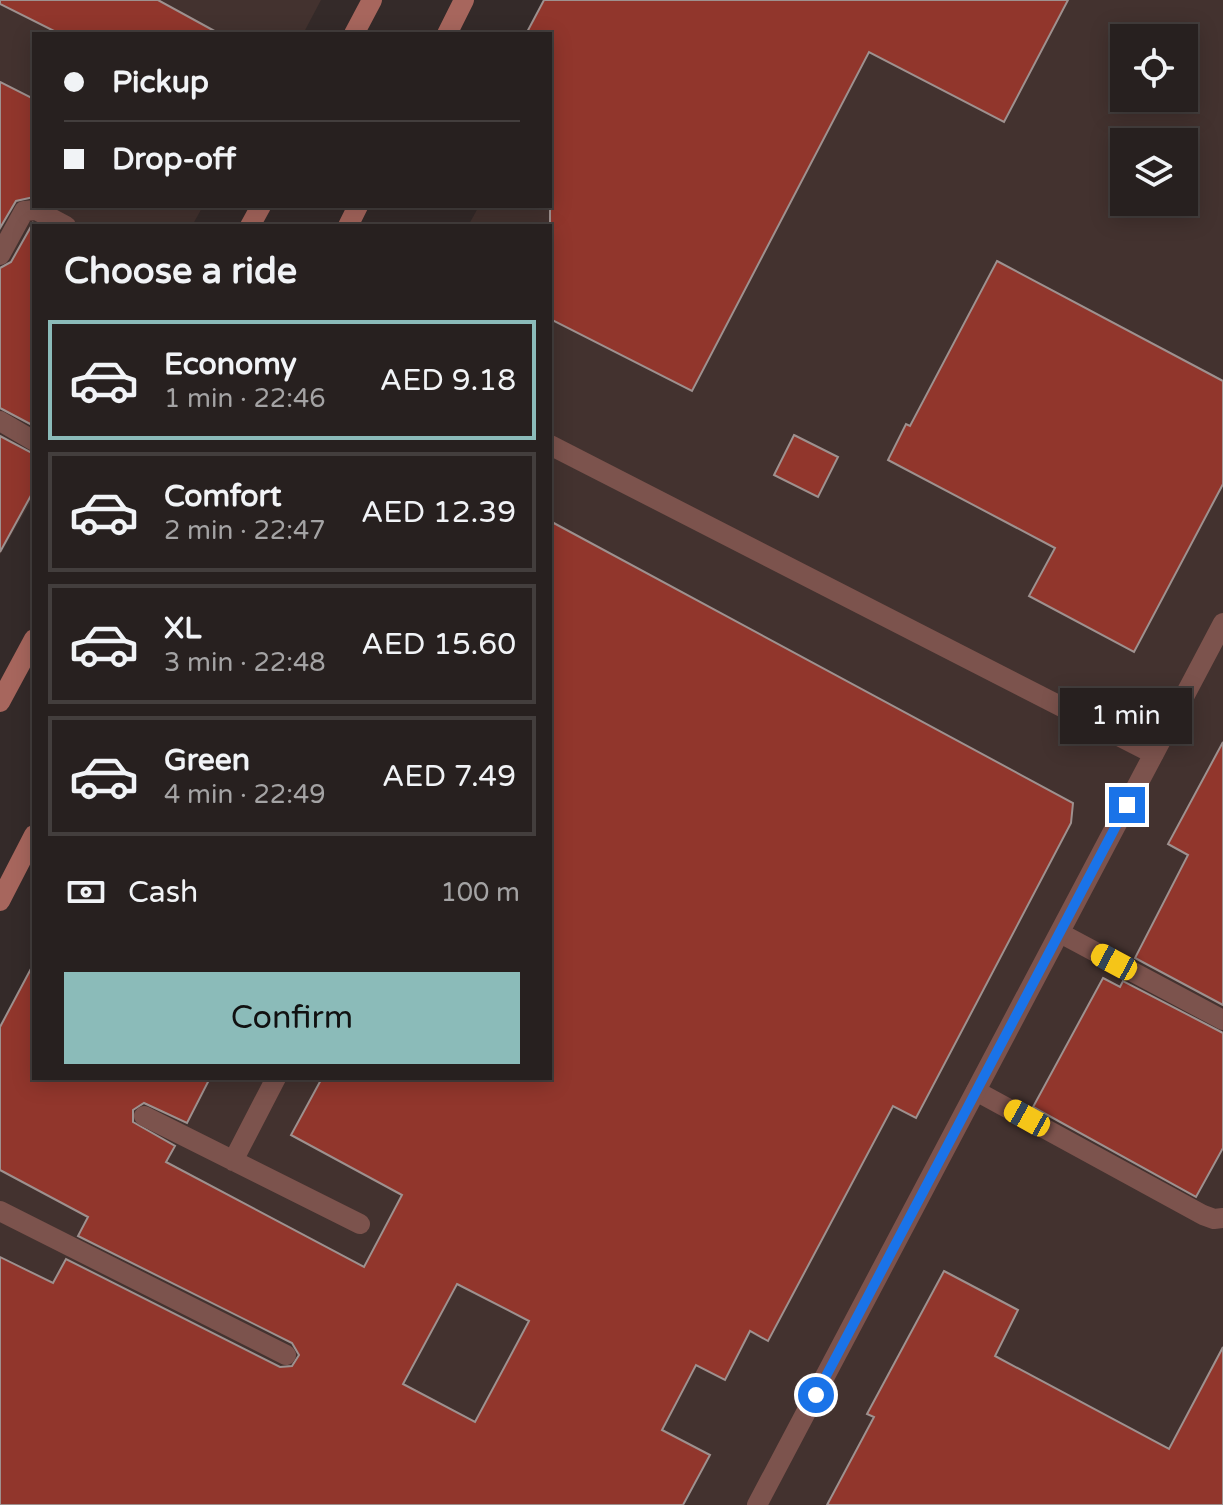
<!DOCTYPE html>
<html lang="en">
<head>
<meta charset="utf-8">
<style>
	:root { --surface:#27201f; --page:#332d2c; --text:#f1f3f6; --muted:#a4a3a4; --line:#433e3d; --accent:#8bbbb9 }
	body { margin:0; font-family:"Varela Round",sans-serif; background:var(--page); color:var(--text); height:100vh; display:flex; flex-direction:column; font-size:30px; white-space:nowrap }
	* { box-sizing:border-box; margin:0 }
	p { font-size:26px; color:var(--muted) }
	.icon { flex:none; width:44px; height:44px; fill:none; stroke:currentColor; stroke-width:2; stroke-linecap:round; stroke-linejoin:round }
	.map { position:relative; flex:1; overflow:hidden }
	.details { position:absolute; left:32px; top:224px; width:520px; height:856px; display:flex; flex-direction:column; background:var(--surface); border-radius:0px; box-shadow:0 4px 20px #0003,0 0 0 2px var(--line) }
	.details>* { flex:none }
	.top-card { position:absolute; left:32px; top:32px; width:520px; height:176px; border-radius:0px; box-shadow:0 4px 20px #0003,0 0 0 2px var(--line); display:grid; align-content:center; height:176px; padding:0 32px; background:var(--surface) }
	.tools { position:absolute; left:1110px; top:24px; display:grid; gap:16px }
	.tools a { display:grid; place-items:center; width:88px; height:88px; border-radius:0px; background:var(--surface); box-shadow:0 4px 20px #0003,0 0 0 2px var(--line); font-size:40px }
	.end { position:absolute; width:36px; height:36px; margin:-18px; border:10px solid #1a73e8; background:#fff; box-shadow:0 0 0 4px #fff }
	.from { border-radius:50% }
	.bubble { position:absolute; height:56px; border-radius:0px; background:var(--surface); box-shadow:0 4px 20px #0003,0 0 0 2px var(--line); font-size:26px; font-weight:600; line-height:56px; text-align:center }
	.car { position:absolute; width:24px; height:48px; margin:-24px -12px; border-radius:10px; box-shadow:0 0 6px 2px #0007; background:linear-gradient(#f5c518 24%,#345 0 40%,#f5c518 0 76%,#345 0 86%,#f5c518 0) }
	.top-card b { display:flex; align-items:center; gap:28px; height:76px; font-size:30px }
	.top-card b+b { border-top:2px solid var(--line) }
	.top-card i { width:20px; height:20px; background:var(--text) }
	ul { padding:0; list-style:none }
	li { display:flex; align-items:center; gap:24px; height:120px; margin:0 16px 12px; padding:0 16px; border:4px solid var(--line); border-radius:0px }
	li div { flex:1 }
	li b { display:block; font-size:30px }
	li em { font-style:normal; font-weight:600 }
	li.current { border-color:var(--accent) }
	li>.icon { width:72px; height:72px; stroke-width:1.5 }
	h2 { padding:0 32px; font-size:36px; line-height:96px }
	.pay { display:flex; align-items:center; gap:20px; height:88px; padding:0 32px; font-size:30px }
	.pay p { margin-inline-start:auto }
	.primary-button { display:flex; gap:16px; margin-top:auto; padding:16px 32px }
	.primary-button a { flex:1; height:92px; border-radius:0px; background:var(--accent); color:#111; font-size:32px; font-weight:600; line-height:92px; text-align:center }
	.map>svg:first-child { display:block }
</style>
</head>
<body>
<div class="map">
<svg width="1223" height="1505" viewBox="0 0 1223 1505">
	<rect width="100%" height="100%" fill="#342a29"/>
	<path fill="#43322f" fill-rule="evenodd" d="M 0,0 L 321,0 L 303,34 L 34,34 L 34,206 L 203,206 L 192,226 L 34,226 L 34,496 L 0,555 Z
		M 585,0 L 1223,0 L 1223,1505 L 0,1505 L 0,1099 L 34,1078 L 550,1078 L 550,226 L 468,226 L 479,206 L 550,206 ZM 1124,38 L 1184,38 L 1184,98 L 1124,98 ZM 1124,142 L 1184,142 L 1184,202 L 1124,202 Z"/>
	<path fill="#91362c" stroke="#9e918f" stroke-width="2" fill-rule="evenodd" d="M 0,0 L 158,0 L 220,34 L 60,34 L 0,4 Z
		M 544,0 L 1068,0 L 1004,122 L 869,52 L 692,391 L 550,319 L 550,34 L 526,34 Z
		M 0,82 L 34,99 L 34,197 L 16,201 L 0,228 Z
		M 33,223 L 34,224 L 34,426 L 0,408 L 0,268 L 11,262 Z
		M 997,261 L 1223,381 L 1223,484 L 1134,652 L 1029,596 L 1055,548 L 888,460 L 906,424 L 910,426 Z
		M 794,435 L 838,457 L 818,497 L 774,475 Z
		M 0,436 L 34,454 L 34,490 L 0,552 Z
		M 550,521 L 1073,803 L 1071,823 L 916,1118 L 893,1106 L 768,1341 L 750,1331 L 725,1380 L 696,1365 L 662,1430 L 710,1455 L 683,1505 L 0,1505 L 0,1257 L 53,1283 L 66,1259 L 280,1367 L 292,1366 L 299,1355 L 292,1343 L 78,1236 L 88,1217 L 0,1170 L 0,1027 L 34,963 L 34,1078 L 210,1078 L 187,1123 L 144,1103 L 133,1110 L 133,1122 L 175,1146 L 166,1162 L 364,1267 L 402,1195 L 291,1135 L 322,1078 L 550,1078 ZM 457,1284 L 529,1321 L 475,1422 L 403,1384 Z
		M 1223,742 L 1223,1005 L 1135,958 L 1188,855 L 1168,844 Z
		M 1103,978 L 1120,987 L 1123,981 L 1223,1033 L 1223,1148 L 1196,1197 L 1033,1107 Z
		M 944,1271 L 1018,1310 L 995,1356 L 1169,1449 L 1223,1347 L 1223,1505 L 827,1505 L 874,1417 L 867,1414 Z"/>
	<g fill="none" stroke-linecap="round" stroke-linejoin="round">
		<path stroke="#7c534d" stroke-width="20" d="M 0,255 L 24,211 L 36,210 L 66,226
			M 0,421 L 34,441
			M 1060,933 L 1223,1020
			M 976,1091 L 1203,1215 L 1214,1219 L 1223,1218
			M 144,1116 L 360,1224
			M 233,1161 L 276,1078
			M 0,1211 L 286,1355"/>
		<path stroke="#7c534d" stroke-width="20" d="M 550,445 L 1154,754
			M 757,1505 L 1223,623"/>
		<path stroke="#a7665d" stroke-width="20" d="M 354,34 L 372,0
			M 447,34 L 464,0
			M 250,226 L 261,206
			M 348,226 L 358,206
			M 0,702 L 34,639
			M 0,901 L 34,835"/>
	</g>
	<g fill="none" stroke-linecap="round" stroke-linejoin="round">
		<path stroke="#1a73e8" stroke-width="10" d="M 816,1395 L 1127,805"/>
	</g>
</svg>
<div class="tools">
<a><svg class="icon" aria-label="locate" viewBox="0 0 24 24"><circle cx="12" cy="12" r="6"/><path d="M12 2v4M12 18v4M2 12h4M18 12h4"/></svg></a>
<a><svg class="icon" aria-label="layers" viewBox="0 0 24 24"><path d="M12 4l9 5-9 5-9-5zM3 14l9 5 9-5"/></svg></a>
</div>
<i class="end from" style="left:816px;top:1395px"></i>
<i class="end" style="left:1127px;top:805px"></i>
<div class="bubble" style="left:1060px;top:688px;width:132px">1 min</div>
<i class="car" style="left:1114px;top:962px;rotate:298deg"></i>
<i class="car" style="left:1027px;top:1118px;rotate:299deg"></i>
<div class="top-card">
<b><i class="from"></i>Pickup</b>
<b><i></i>Drop-off</b>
</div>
<section class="details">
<h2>Choose a ride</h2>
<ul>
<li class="current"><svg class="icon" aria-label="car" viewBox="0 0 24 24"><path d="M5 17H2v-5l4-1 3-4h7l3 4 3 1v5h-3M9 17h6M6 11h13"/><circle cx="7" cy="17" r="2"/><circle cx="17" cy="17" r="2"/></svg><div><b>Economy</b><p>1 min · 22:46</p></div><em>AED 9.18</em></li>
<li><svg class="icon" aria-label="car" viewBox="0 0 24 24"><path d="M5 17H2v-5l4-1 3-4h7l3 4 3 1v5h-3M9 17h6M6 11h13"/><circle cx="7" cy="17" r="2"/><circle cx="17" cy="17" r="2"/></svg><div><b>Comfort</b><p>2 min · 22:47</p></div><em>AED 12.39</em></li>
<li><svg class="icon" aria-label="car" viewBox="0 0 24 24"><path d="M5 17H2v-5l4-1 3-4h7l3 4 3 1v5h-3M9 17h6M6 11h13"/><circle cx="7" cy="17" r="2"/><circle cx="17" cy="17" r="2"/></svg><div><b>XL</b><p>3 min · 22:48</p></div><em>AED 15.60</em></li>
<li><svg class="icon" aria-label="car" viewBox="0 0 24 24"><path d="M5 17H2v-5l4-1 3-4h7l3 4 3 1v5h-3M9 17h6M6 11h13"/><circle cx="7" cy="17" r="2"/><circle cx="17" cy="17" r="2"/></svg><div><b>Green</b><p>4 min · 22:49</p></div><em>AED 7.49</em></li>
</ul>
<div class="pay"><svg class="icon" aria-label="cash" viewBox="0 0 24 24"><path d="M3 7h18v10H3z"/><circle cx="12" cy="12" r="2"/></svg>Cash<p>100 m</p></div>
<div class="primary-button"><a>Confirm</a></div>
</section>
</div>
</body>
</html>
